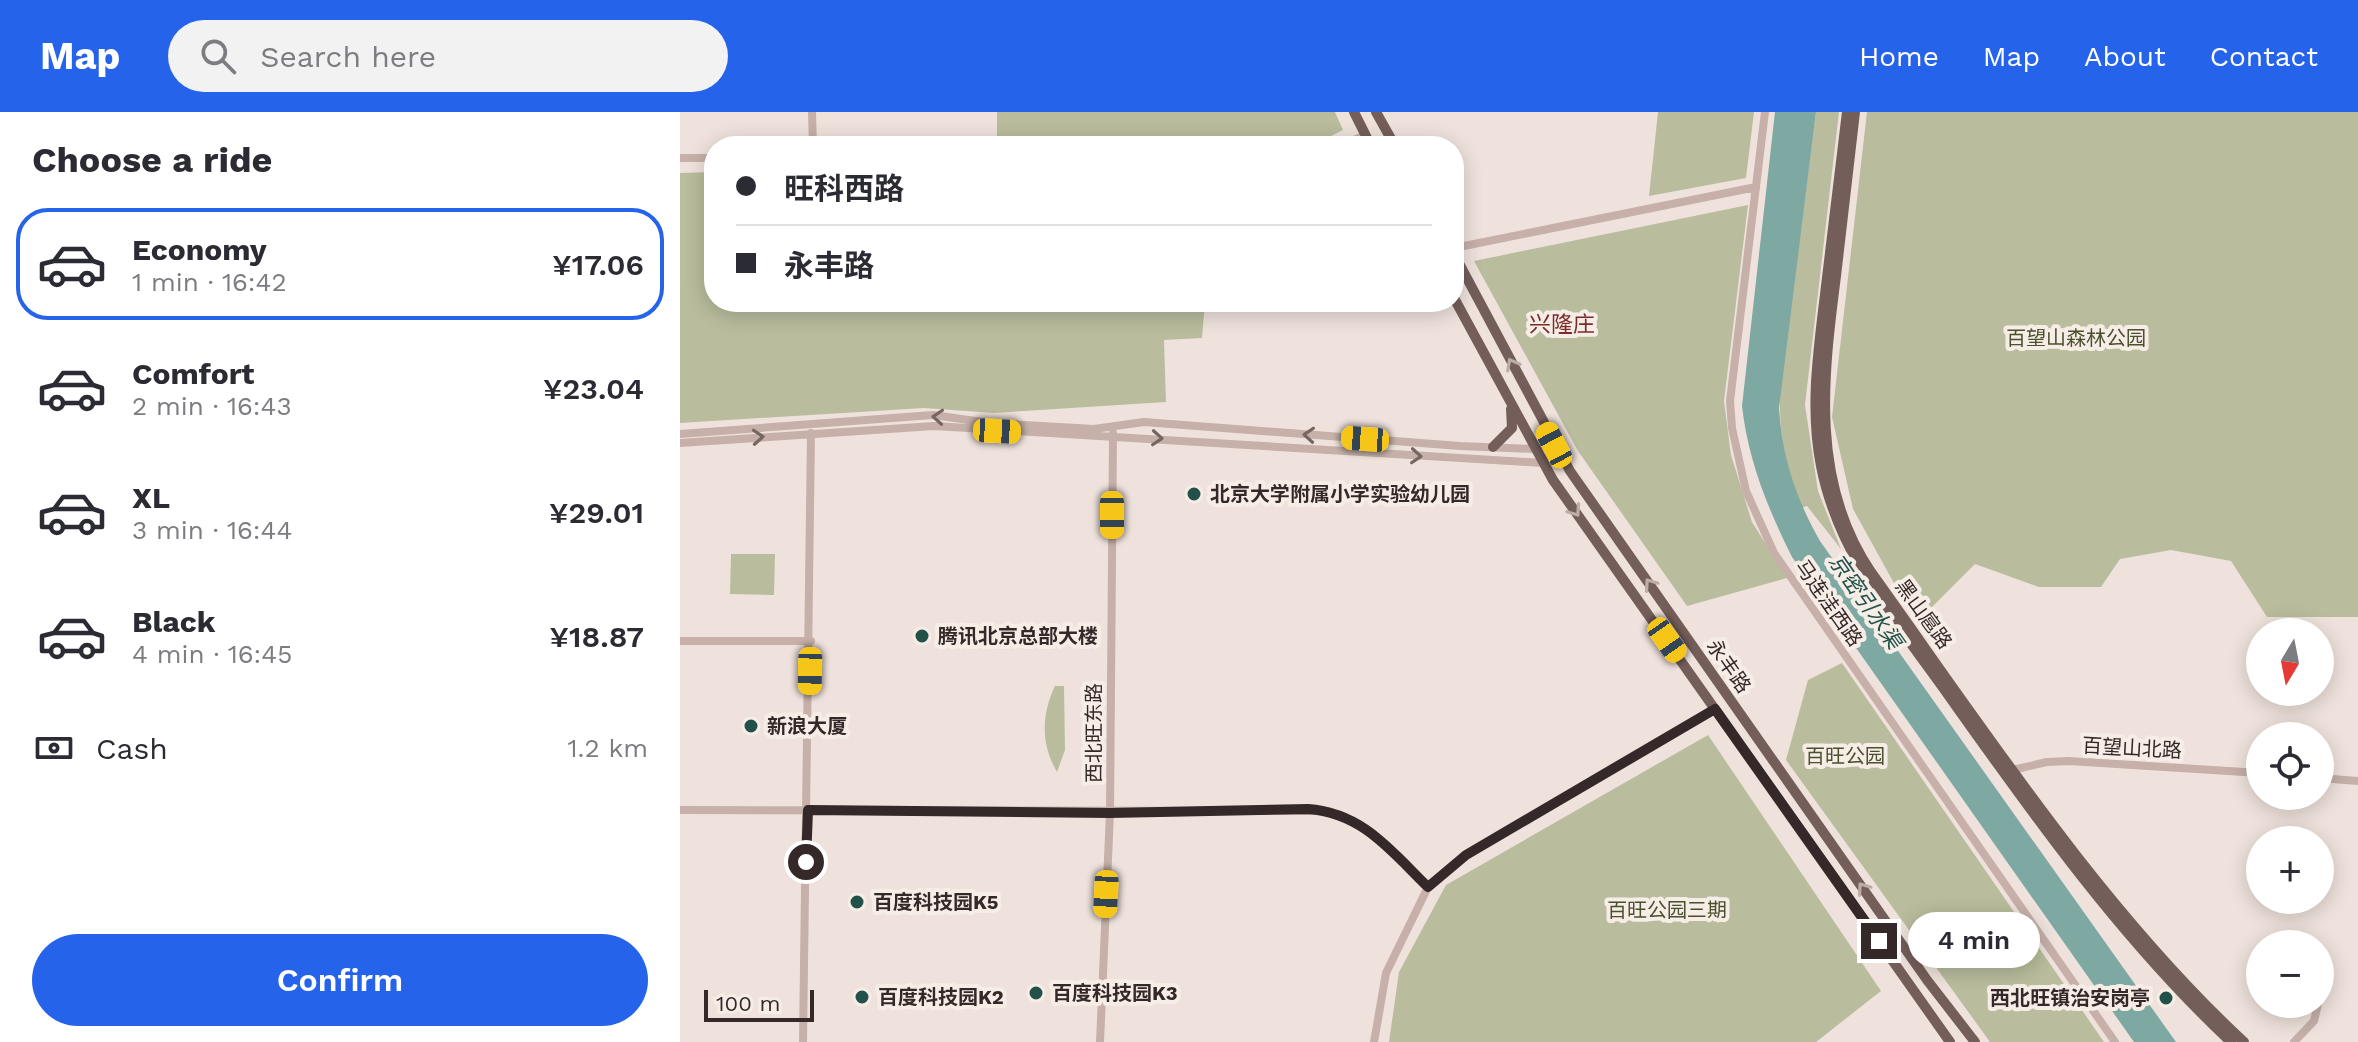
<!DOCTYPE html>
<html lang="en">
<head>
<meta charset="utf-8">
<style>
	:root { --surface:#fff; --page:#f2f2f3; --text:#2b2b33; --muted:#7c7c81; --line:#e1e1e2; --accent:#2563eb }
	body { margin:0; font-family:"Work Sans","Noto Sans SC",sans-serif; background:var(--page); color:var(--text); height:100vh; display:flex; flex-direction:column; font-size:30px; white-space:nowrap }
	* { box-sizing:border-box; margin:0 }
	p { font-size:26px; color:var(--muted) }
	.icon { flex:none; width:44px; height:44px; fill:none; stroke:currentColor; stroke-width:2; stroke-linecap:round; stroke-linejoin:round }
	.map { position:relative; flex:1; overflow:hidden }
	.details { display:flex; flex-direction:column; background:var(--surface); width:680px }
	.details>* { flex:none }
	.hud { position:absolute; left:24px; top:24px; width:760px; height:176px; border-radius:32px; box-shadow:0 4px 20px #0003; display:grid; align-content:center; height:176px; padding:0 32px; background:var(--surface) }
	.needle { width:52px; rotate:190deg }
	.buttons { position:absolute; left:1566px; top:506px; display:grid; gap:16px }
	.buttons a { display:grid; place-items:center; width:88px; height:88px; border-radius:50%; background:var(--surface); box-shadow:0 4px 20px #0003; font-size:40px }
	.scale { position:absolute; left:24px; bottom:20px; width:110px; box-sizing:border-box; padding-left:8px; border:4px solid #342928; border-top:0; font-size:22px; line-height:28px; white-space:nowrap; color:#342928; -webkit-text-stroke:6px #f7ede7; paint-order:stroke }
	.end { position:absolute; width:36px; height:36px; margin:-18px; border:10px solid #342928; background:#fff; box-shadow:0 0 0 4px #fff }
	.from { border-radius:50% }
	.bubble { position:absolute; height:56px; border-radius:28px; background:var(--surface); box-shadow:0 4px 20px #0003; font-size:26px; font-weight:600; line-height:56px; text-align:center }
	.car { position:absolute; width:24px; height:48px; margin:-24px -12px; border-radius:10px; box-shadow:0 0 6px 2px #0007; background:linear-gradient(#f5c518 24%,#345 0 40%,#f5c518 0 76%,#345 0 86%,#f5c518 0) }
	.hud b { display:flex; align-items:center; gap:28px; height:76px; font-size:30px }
	.hud b+b { border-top:2px solid var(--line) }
	.hud i { width:20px; height:20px; background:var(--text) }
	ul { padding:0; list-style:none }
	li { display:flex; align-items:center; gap:24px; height:112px; margin:0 16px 12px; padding:0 16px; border:4px solid transparent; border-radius:32px }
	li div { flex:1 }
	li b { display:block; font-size:30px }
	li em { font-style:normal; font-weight:600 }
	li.selected { border-color:var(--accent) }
	li>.icon { width:72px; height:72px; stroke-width:1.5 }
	h2 { padding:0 32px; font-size:36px; line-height:96px }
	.pay { display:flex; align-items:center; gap:20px; height:88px; padding:0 32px; font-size:30px }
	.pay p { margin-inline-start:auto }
	.cta { display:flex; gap:16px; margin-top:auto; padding:16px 32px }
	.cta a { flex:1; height:92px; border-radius:48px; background:var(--accent); color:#fff; font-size:32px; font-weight:600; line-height:92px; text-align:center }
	header { display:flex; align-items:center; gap:48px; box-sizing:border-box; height:112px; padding:0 40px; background:var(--accent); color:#fff }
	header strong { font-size:38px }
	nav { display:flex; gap:44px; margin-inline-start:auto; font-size:28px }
	.search { width:560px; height:72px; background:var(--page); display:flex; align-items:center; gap:20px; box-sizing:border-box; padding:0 28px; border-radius:44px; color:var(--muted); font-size:30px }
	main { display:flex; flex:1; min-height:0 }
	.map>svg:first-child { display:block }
</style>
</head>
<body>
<header>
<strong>Map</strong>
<div class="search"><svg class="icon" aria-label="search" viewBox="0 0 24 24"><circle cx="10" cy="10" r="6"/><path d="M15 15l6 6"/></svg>Search here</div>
<nav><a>Home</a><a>Map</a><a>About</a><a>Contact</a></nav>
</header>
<main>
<section class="details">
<h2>Choose a ride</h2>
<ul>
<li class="selected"><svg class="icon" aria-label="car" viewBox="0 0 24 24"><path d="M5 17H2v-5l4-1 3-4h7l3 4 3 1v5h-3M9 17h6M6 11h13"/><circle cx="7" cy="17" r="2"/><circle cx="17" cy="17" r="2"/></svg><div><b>Economy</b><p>1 min · 16:42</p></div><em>¥17.06</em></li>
<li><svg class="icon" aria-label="car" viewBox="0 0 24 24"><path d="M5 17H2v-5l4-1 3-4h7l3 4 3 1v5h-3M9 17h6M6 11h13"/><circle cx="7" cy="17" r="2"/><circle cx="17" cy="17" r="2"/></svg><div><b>Comfort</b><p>2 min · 16:43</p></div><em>¥23.04</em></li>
<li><svg class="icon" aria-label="car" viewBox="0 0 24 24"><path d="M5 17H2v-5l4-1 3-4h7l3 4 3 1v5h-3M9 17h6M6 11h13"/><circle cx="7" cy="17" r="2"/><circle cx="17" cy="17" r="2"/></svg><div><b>XL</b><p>3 min · 16:44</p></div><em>¥29.01</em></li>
<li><svg class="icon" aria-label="car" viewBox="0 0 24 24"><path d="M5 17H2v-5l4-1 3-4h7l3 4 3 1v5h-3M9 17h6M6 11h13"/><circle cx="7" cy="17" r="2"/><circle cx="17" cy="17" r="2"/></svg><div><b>Black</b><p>4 min · 16:45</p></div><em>¥18.87</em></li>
</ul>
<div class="pay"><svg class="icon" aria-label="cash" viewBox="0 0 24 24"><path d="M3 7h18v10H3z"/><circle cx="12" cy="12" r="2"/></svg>Cash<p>1.2 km</p></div>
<div class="cta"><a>Confirm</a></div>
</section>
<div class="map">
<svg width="1678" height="930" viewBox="0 0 1678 930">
	<rect width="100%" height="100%" fill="#efe2dc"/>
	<path fill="#b9bd9d" d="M 317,0 L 655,0 L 663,18 L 637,31 L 317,34 Z
		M 978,0 L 1074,0 L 1066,66 L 969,84 Z
		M 1136,0 L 1159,0 L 1125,293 L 1138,379 L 1161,437 L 1127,394 L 1121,396 C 1107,358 1098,320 1100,279 Z
		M 1187,0 L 1678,0 L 1678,505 L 1587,505 L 1551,449 L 1491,438 L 1440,447 L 1421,475 L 1359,475 L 1295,452 L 1236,511 L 1173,397 L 1152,305 Z
		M 34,60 L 34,190 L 525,190 L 522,226 L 484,228 L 486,290 L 314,301 L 244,296 L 0,311 L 0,61 Z
		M 1068,93 L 1044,289 L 1051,343 L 1072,410 L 1107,466 L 1007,494 L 898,339 L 794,149 Z
		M 51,442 L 95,442 L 94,483 L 50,482 Z
		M 1162,551 L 1424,930 L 1310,930 L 1106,648 L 1128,568 Z
		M 375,574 L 384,574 L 385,638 L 377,660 C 361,633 361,603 375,574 Z
		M 1028,623 L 1201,879 L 1136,930 L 709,930 L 719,860 L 766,773 Z"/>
	<path fill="#7da9a2" d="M 1095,0 L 1136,0 L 1099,296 C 1102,345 1116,387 1140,429 L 1496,930 L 1454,930 L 1112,445 C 1088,397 1068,348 1062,294 Z"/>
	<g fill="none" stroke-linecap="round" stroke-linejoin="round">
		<path stroke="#c6b0a9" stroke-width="8" d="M 132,0 L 133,34
			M 1085,0 L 1050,289 L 1052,316 L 1066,379 L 1094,441 L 1435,930
			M 659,34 L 686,23
			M 0,46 L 34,46
			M 774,136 L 1076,75
			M 0,322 L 253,303 L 310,311 L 414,317 L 464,310 L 780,334 L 855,337 L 874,333
			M 0,331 L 254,314 L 863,351 L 874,333
			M 0,529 L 131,529
			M 1328,659 L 1367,650 L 1389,649 L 1580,661
			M 1640,666 L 1678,669
			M 0,698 L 649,699 C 690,713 718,746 748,775
			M 1640,883 L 1642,875
			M 123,930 L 131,321
			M 420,930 L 430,701 L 433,321
			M 694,930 L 706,861 L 748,775 L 786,743 L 1035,597
			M 1614,930 L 1634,909 L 1638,892"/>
		<path stroke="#745e5a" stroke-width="10" d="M 674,0 L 691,34
			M 696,0 L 715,34
			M 1167,0 C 1160,58 1153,116 1146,174 C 1139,234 1129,294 1141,354 C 1158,443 1218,512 1269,584 C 1354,704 1443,829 1551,930
			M 1175,0 C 1169,55 1162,109 1156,164 C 1143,265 1130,370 1191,460 C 1305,619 1421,797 1564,930
			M 774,142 L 890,359 L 1247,868 L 1295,930
			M 774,186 L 873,368 L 1270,930
			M 813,335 L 832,316 L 831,297"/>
	</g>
	<defs><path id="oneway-chevron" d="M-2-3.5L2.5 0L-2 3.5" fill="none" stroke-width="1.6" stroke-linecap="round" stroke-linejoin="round" transform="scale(2)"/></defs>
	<g stroke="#bcada8">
		<use href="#oneway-chevron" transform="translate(832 252) rotate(-118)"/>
		<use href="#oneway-chevron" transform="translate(895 399) rotate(55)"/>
		<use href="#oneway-chevron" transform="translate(970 472) rotate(-125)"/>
		<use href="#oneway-chevron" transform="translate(1183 776) rotate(-125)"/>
	</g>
	<g stroke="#766662">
		<use href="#oneway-chevron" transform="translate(258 305) rotate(-176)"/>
		<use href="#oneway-chevron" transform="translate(629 323) rotate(-176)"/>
		<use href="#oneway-chevron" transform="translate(78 325) rotate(-4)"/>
		<use href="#oneway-chevron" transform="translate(477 326) rotate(4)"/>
		<use href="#oneway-chevron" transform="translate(736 344) rotate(4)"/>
	</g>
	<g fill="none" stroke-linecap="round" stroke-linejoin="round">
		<path stroke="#342928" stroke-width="10" d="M 126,750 L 128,698 L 430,701 L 628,697 C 683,701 711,739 748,775 L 786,743 L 1035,597 L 1199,829"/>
	</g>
	<g fill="#22514a" stroke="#f7ede7" stroke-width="3">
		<circle cx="514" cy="382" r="8"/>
		<circle cx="242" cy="524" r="8"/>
		<circle cx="71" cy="614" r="8"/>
		<circle cx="177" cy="790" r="8"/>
		<circle cx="356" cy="881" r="8"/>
		<circle cx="182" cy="885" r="8"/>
		<circle cx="1486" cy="886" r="8"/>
	</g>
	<g text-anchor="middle" stroke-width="8" stroke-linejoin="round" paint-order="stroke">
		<g font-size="20" fill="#4b502e" stroke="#f7ede7">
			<text x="1396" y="233">百望山森林公园</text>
			<text x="1165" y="651">百旺公园</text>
			<text x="987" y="805">百旺公园三期</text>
		</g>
		<g font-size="20" font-weight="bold" fill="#342928" stroke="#f7ede7" text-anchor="start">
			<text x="530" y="389">北京大学附属小学实验幼儿园</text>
			<text x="258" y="531">腾讯北京总部大楼</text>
			<text x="87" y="621">新浪大厦</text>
			<text x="193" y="797">百度科技园K5</text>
			<text x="372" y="888">百度科技园K3</text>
			<text x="198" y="892">百度科技园K2</text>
			<text x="1470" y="893" text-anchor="end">西北旺镇治安岗亭</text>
		</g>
		<g font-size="20" fill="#342928" stroke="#f7ede7">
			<text transform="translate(1149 491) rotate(55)" y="7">马连洼西路</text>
			<text transform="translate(1244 502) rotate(54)" y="7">黑山扈路</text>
			<text transform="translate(1049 554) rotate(55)" y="7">永丰路</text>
			<text transform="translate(414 621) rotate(-90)" y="7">西北旺东路</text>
			<text transform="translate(1452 636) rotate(3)" y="7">百望山北路</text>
		</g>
		<g font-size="22" fill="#7b2b29" stroke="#f7ede7">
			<text x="882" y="220">兴隆庄</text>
		</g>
		<g font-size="22" font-style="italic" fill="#22514a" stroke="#f7ede7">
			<text transform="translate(1186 489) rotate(55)" y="8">京密引水渠</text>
		</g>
	</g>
</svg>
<div class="buttons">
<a><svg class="needle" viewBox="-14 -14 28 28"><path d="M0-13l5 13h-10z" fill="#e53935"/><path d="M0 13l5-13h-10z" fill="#7c7c81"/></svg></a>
<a><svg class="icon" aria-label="locate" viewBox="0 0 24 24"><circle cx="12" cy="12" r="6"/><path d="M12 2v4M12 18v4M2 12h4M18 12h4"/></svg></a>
<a>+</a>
<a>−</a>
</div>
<div class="scale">100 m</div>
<i class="end from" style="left:126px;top:750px"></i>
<i class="end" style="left:1199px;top:829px"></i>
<div class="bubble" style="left:1228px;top:800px;width:132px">4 min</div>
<i class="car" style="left:317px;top:319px;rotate:93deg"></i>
<i class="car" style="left:685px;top:327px;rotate:274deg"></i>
<i class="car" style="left:874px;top:333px;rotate:332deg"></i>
<i class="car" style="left:432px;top:403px;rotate:180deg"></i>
<i class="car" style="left:987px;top:528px;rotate:145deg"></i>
<i class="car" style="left:130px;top:559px;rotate:181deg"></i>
<i class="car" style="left:426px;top:782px;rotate:183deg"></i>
<div class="hud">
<b><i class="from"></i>旺科西路</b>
<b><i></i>永丰路</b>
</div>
</div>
</main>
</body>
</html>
